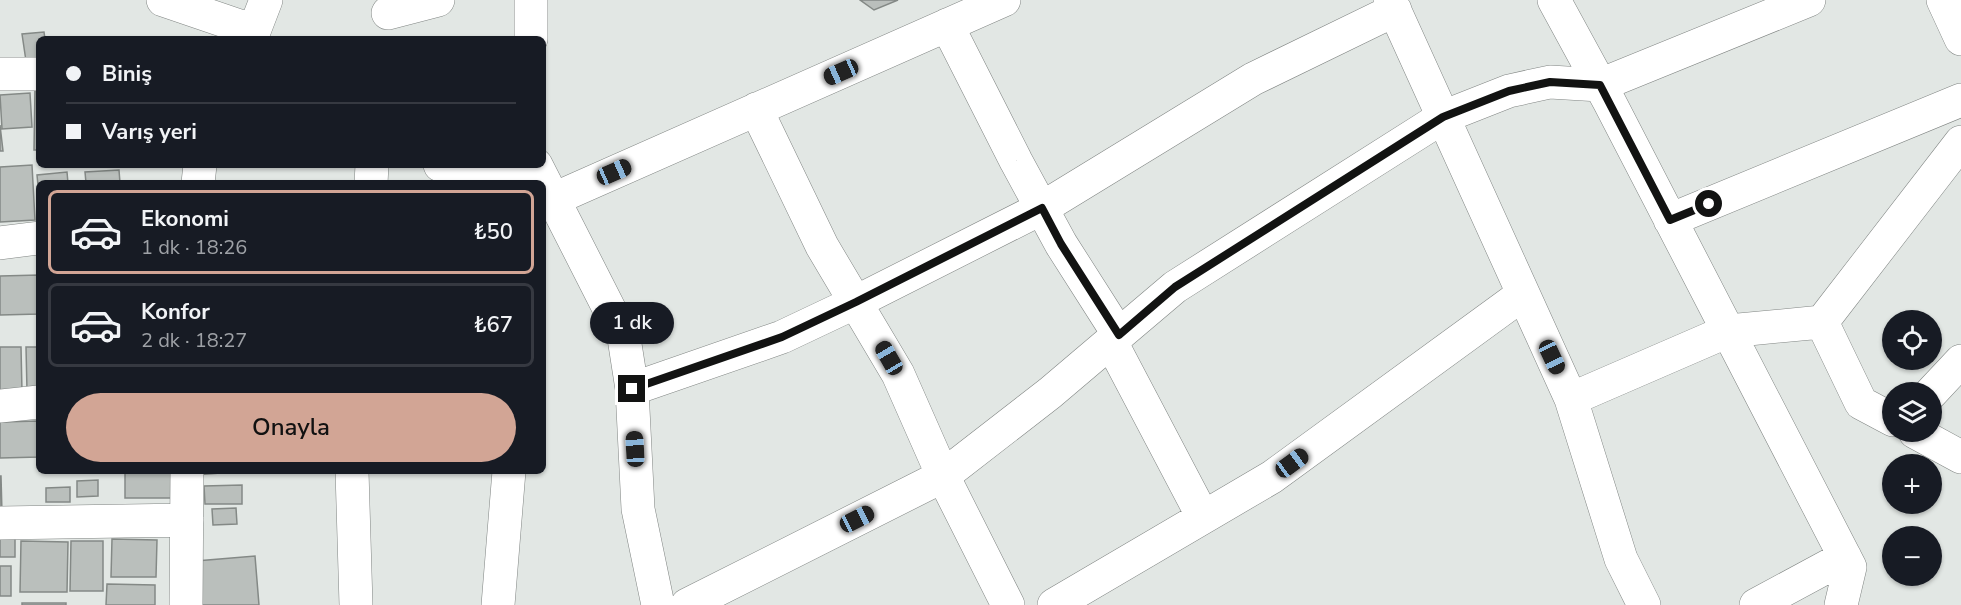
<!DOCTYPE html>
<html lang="tr">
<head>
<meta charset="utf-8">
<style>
	:root { --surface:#171b24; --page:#20242c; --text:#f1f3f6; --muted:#9ea1a6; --line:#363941; --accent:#d2a595 }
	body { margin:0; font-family:"Nunito Sans",sans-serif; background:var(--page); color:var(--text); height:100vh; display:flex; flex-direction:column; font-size:22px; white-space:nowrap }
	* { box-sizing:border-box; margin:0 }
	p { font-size:20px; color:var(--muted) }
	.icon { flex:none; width:33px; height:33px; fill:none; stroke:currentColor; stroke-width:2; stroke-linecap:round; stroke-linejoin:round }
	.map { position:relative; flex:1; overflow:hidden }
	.sheet { position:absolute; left:36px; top:180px; width:510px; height:294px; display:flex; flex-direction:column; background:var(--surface); border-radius:9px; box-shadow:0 2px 4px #0004 }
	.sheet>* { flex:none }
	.banner { position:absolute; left:36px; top:36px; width:510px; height:132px; border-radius:9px; box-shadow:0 2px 4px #0004; display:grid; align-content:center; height:132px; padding:0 30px; background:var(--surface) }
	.tools { position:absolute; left:1882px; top:310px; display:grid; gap:12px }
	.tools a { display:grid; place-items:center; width:60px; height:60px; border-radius:50%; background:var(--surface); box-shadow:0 2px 4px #0004; font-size:30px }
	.end { position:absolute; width:27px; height:27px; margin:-14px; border:8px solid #121312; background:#fff; box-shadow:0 0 0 3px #fff }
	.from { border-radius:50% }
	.bubble { position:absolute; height:42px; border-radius:21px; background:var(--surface); box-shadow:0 2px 4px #0004; font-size:20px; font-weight:600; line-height:42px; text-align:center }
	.car { position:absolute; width:18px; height:36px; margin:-18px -9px; border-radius:8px; box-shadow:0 0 4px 2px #0007; background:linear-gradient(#222 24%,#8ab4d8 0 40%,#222 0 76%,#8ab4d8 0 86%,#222 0) }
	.banner b { display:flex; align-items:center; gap:21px; height:57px; font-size:22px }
	.banner b+b { border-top:2px solid var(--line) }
	.banner i { width:15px; height:15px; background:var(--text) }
	ul { padding:10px 0 0; list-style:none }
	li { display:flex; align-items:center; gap:18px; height:84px; margin:0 12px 9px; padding:0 18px; border:3px solid var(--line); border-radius:9px }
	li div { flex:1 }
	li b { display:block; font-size:22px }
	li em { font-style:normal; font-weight:600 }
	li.selected { border-color:var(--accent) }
	li>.icon { width:54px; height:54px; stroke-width:1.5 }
	.primary-button { display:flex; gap:12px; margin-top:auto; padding:12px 30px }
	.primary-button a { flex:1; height:69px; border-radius:36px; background:var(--accent); color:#111; font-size:24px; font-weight:600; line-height:69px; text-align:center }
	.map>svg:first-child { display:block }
</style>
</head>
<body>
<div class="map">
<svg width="1961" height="605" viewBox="0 0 1961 605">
	<rect width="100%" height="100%" fill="#e2e7e4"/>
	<path fill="#babfbc" stroke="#848986" stroke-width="1.5" d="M 860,0 L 898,0 L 874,10 Z
		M 44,32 L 45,39 L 39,39 L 39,59 L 26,61 L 22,34 Z
		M 35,89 L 39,90 L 39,150 L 34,150 Z
		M 30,93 L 32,127 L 2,129 L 0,95 Z
		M 0,125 L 3,151 L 0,151 Z
		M 32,165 L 35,220 L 0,222 L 0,167 Z
		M 119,170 L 120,183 L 86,183 L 85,172 Z
		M 67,172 L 68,183 L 39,183 L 39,196 L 37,175 Z
		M 39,275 L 39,314 L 0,315 L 0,276 Z
		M 0,347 L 21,347 L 22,392 L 0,392 Z
		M 26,347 L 39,347 L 39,391 L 27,391 Z
		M 39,421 L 39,457 L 0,458 L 0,422 Z
		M 125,471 L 174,471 L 174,498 L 125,498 Z
		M 192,471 L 236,471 L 236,472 L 192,475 Z
		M 0,476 L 1,476 L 2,513 L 0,513 Z
		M 98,480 L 98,496 L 77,497 L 77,481 Z
		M 242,485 L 242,504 L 205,504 L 204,486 Z
		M 70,487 L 70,502 L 46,502 L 46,488 Z
		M 236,508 L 237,524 L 213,525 L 212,509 Z
		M 0,534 L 15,535 L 15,557 L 0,557 Z
		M 112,539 L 157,540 L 156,577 L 111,577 Z
		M 21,541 L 68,542 L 67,592 L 20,592 Z
		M 71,541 L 103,541 L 103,591 L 70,591 Z
		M 255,556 L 259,605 L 200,605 L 196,561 Z
		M 0,566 L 11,566 L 11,596 L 0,596 Z
		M 107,584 L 155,585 L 155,605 L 106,605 Z
		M 22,603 L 66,603 L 66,605 L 22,605 Z"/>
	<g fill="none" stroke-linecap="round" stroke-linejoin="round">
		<defs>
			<path id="minor" d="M 163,0 L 254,31
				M 531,0 L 531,39
				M 1390,0 L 1571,399 L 1621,559 L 1644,605
				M 1554,0 L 1609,101 L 1850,567 L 1841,605
				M 1943,0 L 1961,39
				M 388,13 L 438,0
				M 947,25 L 1016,161 L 1061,244 L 1119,335
				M 251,39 L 266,0
				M 0,74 L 39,74
				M 756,109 L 822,246 L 898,374 L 943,476 L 1008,605
				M 440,165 L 532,183
				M 536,165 L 624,338 L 632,389 L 638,509 L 658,605
				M 198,183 L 200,165
				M 371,183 L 372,165
				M 554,199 L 1004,0
				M 1670,220 L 1961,100
				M 0,243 L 39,238
				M 1111,342 L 1203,517
				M 632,389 L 782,337 L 856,302 L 1042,208 L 1253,79 L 1395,10
				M 1931,393 L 1961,361
				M 1571,399 L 1728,331 L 1822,322
				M 0,406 L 39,402
				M 1893,420 L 1861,403 L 1822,322 L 1961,142
				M 1915,432 L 1961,457
				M 352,471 L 356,605
				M 0,523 L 187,520
				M 186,605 L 187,471
				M 498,605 L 509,471
				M 687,605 L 943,476 L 1050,393 L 1175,287 L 1443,117 L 1509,91 L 1550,82 L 1600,85 L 1809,0
				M 1054,605 L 1272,477 L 1523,294
				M 1756,605 L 1845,557"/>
		</defs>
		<use href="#minor" stroke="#808583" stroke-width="34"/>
		<use href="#minor" stroke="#fff" stroke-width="33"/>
	</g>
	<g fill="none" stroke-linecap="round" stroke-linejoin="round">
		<path stroke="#121312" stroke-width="8" d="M 632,389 L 782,337 L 856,302 L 1042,208 L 1061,244 L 1119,335 L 1175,287 L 1443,117 L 1509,91 L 1550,82 L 1600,85 L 1670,220 L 1709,204"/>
	</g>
</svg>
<div class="tools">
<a><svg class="icon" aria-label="locate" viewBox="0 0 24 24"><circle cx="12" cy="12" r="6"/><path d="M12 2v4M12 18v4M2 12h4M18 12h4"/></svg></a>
<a><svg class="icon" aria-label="layers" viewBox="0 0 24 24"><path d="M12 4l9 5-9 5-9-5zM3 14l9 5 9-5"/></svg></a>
<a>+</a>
<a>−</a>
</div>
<i class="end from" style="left:1709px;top:204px"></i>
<i class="end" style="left:632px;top:389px"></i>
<div class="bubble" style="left:590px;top:302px;width:84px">1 dk</div>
<i class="car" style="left:841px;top:72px;rotate:246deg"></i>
<i class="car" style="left:614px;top:172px;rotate:66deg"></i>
<i class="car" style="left:1552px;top:357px;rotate:155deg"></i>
<i class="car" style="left:889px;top:358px;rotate:330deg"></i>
<i class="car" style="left:635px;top:449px;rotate:357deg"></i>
<i class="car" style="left:1292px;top:463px;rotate:54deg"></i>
<i class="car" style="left:857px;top:519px;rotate:63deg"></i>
<div class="banner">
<b><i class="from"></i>Biniş</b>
<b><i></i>Varış yeri</b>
</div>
<section class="sheet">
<ul>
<li class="selected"><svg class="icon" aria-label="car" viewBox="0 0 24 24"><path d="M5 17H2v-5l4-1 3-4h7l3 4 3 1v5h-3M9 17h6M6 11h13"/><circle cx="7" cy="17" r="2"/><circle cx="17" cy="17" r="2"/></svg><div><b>Ekonomi</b><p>1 dk · 18:26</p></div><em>₺50</em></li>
<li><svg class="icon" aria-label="car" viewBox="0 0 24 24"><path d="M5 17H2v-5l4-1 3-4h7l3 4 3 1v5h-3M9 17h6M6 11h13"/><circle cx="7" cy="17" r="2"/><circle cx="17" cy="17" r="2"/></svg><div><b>Konfor</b><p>2 dk · 18:27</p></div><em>₺67</em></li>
</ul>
<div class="primary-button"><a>Onayla</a></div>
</section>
</div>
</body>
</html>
